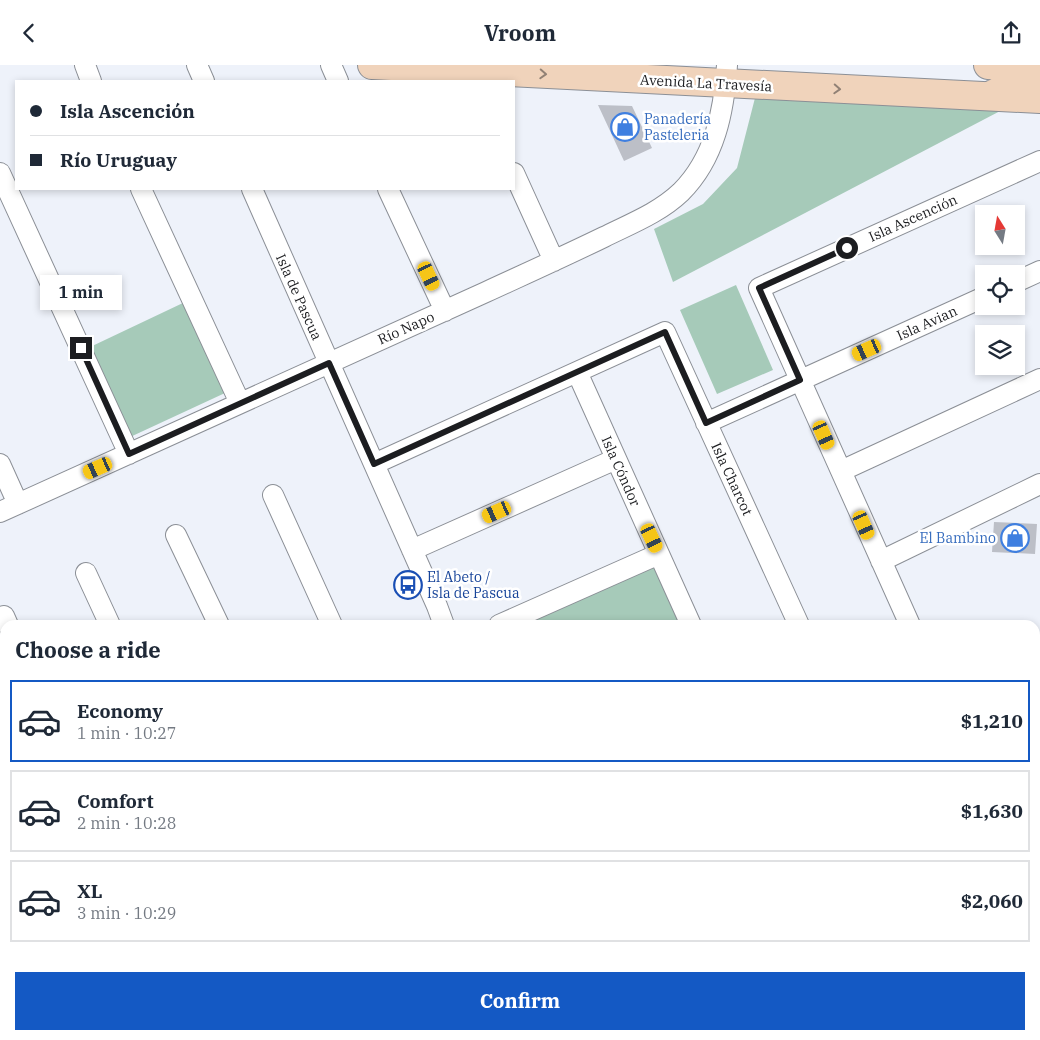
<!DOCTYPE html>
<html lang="en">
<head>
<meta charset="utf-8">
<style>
	:root { --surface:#fff; --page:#f2f2f3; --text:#1f2937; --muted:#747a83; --line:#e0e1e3; --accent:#1459c4 }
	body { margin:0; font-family:"IBM Plex Serif",serif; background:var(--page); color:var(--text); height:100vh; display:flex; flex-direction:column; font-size:19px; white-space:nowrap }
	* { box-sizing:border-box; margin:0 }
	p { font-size:16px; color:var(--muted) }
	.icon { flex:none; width:28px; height:28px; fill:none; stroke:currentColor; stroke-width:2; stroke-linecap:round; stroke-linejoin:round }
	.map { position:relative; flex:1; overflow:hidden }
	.side { position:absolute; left:0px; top:555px; width:1040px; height:420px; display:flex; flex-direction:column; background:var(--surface); border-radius:15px 15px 0 0; box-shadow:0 2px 8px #0003 }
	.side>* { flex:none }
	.top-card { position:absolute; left:15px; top:15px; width:500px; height:110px; border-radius:0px; box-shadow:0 2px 8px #0003; display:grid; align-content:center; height:110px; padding:0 15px; background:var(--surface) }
	.needle { width:32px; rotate:349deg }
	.buttons { position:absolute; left:975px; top:140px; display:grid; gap:10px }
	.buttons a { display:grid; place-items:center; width:50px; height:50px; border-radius:0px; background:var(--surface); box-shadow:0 2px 8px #0003; font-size:25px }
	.end { position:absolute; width:22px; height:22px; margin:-11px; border:6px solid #1c1d20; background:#fff; box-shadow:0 0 0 2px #fff }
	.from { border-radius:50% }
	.bubble { position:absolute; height:35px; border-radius:0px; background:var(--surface); box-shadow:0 2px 8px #0003; font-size:16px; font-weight:700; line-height:35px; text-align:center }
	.car { position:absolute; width:15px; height:30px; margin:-15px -8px; border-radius:6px; box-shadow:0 0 4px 1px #0007; background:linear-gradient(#f5c518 24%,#345 0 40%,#f5c518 0 76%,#345 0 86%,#f5c518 0) }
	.top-card b { display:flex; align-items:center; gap:18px; height:48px; font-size:19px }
	.top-card b+b { border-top:1px solid var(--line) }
	.top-card i { width:12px; height:12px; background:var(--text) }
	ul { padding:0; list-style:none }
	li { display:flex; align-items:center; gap:15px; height:82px; margin:0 10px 8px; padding:0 5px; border:2px solid var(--line); border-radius:0px }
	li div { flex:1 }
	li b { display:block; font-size:19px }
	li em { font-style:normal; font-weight:700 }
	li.active { border-color:var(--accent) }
	li>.icon { width:45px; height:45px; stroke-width:1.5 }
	h2 { padding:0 15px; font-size:22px; line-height:60px }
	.primary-button { display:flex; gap:10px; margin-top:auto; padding:10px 15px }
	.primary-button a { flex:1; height:58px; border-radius:0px; background:var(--accent); color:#fff; font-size:20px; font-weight:700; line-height:58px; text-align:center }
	header { display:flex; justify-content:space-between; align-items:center; height:65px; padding:0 15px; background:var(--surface); font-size:22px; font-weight:700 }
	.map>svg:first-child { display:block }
</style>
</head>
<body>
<header><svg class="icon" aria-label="back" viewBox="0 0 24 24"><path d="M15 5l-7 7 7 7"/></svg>Vroom<svg class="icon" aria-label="share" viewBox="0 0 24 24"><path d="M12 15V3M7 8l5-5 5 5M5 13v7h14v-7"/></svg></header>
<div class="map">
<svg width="1040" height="975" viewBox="0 0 1040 975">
	<rect width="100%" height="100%" fill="#eef2fa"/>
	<path fill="#a6cab9" d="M 755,33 L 1004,44 L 673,217 L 654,164 L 703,139 L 737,103 Z
		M 736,220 L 773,305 L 717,329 L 680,245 Z
		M 185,237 L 225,328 L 128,373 L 88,283 Z
		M 654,499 L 682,559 L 532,557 Z"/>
	<path fill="#bcbfc7" d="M 598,40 L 632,41 L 652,83 L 624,96 Z
		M 994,457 L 1037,459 L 1035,489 L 992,487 Z"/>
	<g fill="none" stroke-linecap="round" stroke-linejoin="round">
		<defs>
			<path id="street" d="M 85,0 L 91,16
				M 197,0 L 204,16
				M 331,0 L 338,16
				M 0,108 L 129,389
				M 514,108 L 554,196
				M 141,124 L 240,338
				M 252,124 L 437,541 L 444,560
				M 388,124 L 445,246
				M 1016,217 L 1040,206
				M 577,307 L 691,560
				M 706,358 L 984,232
				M 0,399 L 18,439
				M 374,399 L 665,267 L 799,560
				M 841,406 L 1040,314
				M 273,430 L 332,560
				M 0,447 C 162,374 324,301 486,227 C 525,209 565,191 604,172 C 630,159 659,148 681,127 C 715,93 724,46 727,0
				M 176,470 L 219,560
				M 412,485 L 616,394
				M 881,496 L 1040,419
				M 86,508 L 110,560
				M 4,551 L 8,560
				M 499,560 L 659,489
				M 910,560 L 759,223 L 1040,96
				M 1035,588 L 1040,588
				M 1035,703 L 1040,705
				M 0,755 L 5,753
				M 0,884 L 5,882
				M 152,970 L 154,975
				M 265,970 L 267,975
				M 46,975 L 57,970
				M 286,975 L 297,970
				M 436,975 L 436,970
				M 738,975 L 738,970
				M 838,975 L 839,970
				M 936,975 L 936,970"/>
			<path id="secondary" d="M 372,0 L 1040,34
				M 988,0 L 1040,3
				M 989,31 L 1040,6"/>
		</defs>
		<use href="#street" stroke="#8b8f96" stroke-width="22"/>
		<use href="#secondary" stroke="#8b8f96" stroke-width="30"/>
		<use href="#street" stroke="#fff" stroke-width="20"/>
		<use href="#secondary" stroke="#f0d3bb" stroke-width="28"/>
	</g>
	<defs><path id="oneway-chevron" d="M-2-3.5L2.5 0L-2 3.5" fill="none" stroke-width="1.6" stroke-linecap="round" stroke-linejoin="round" transform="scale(1.25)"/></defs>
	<g stroke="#918175">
		<use href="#oneway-chevron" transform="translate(543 9) rotate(3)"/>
		<use href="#oneway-chevron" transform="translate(837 24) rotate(3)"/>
	</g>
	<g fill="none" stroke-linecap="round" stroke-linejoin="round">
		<path stroke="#1c1d20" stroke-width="6" d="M 81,283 L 129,389 L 329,298 L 374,399 L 665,267 L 706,358 L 800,315 L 759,223 L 847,183"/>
	</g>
	<defs>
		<symbol id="shop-ring" viewBox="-11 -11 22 22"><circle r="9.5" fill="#fff" stroke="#3f7fe0" stroke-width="1.5"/><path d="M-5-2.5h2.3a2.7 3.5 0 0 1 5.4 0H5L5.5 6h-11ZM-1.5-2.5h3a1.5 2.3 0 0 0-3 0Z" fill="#3f7fe0"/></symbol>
		<symbol id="bus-ring" viewBox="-11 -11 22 22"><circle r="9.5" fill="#fff" stroke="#1a4fb4" stroke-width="1.5"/><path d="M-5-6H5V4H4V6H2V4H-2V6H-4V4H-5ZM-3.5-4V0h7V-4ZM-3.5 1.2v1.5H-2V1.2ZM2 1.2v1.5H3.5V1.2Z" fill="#1a4fb4"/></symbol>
	</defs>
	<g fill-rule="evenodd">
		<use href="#shop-ring" x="609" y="46" width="32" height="32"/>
		<use href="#shop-ring" x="999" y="457" width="32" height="32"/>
		<use href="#bus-ring" x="392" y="504" width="32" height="32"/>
	</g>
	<g text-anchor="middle" stroke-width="5" stroke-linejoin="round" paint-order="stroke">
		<g font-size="14" fill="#1c1d20" stroke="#fff">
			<text transform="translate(706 18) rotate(3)" y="5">Avenida La Travesía</text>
			<text transform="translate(913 153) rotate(-24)" y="5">Isla Ascención</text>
			<text transform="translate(299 232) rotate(66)" y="5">Isla de Pascua</text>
			<text transform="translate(927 258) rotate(-24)" y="5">Isla Avian</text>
			<text transform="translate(406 263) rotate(-24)" y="5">Río Napo</text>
			<text transform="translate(621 406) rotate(66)" y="5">Isla Cóndor</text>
			<text transform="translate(732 414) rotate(65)" y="5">Isla Charcot</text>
		</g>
		<g font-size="14" fill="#366cbe" stroke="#fff" text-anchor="start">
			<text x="644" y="59">Panadería<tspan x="644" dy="16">Pasteleria</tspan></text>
			<text x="996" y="478" text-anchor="end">El Bambino</text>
		</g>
		<g font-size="14" fill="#164399" stroke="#fff" text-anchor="start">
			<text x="427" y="517">El Abeto /<tspan x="427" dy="16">Isla de Pascua</tspan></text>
		</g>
	</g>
</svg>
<div class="buttons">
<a><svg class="needle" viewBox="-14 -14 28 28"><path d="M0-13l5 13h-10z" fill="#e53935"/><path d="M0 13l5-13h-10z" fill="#747a83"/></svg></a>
<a><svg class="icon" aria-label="locate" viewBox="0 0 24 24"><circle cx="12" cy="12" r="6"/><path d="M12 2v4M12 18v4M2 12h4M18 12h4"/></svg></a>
<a><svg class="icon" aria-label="layers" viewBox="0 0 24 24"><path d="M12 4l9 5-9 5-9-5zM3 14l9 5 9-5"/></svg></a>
</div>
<i class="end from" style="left:847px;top:183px"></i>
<i class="end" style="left:81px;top:283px"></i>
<div class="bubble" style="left:40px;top:210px;width:82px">1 min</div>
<i class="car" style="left:429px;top:211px;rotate:155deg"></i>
<i class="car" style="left:867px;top:285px;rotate:246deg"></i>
<i class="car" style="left:824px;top:370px;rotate:156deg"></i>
<i class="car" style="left:98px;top:403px;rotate:246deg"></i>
<i class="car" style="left:497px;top:447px;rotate:246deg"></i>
<i class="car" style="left:864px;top:460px;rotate:156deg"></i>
<i class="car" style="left:652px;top:473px;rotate:155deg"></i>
<div class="top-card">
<b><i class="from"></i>Isla Ascención</b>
<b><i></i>Río Uruguay</b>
</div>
<section class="side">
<h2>Choose a ride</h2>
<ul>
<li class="active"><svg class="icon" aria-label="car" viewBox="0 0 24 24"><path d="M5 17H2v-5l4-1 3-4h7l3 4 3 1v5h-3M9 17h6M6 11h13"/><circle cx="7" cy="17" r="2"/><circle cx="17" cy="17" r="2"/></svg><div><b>Economy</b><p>1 min · 10:27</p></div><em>$1,210</em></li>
<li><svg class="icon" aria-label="car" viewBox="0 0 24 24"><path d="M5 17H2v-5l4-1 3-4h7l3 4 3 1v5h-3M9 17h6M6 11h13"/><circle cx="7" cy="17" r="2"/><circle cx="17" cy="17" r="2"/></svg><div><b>Comfort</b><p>2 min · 10:28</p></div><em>$1,630</em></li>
<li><svg class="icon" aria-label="car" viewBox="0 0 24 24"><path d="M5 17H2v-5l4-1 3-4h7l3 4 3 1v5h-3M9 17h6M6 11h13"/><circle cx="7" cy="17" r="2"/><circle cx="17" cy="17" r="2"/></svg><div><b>XL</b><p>3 min · 10:29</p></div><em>$2,060</em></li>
</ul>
<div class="primary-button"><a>Confirm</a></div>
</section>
</div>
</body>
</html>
